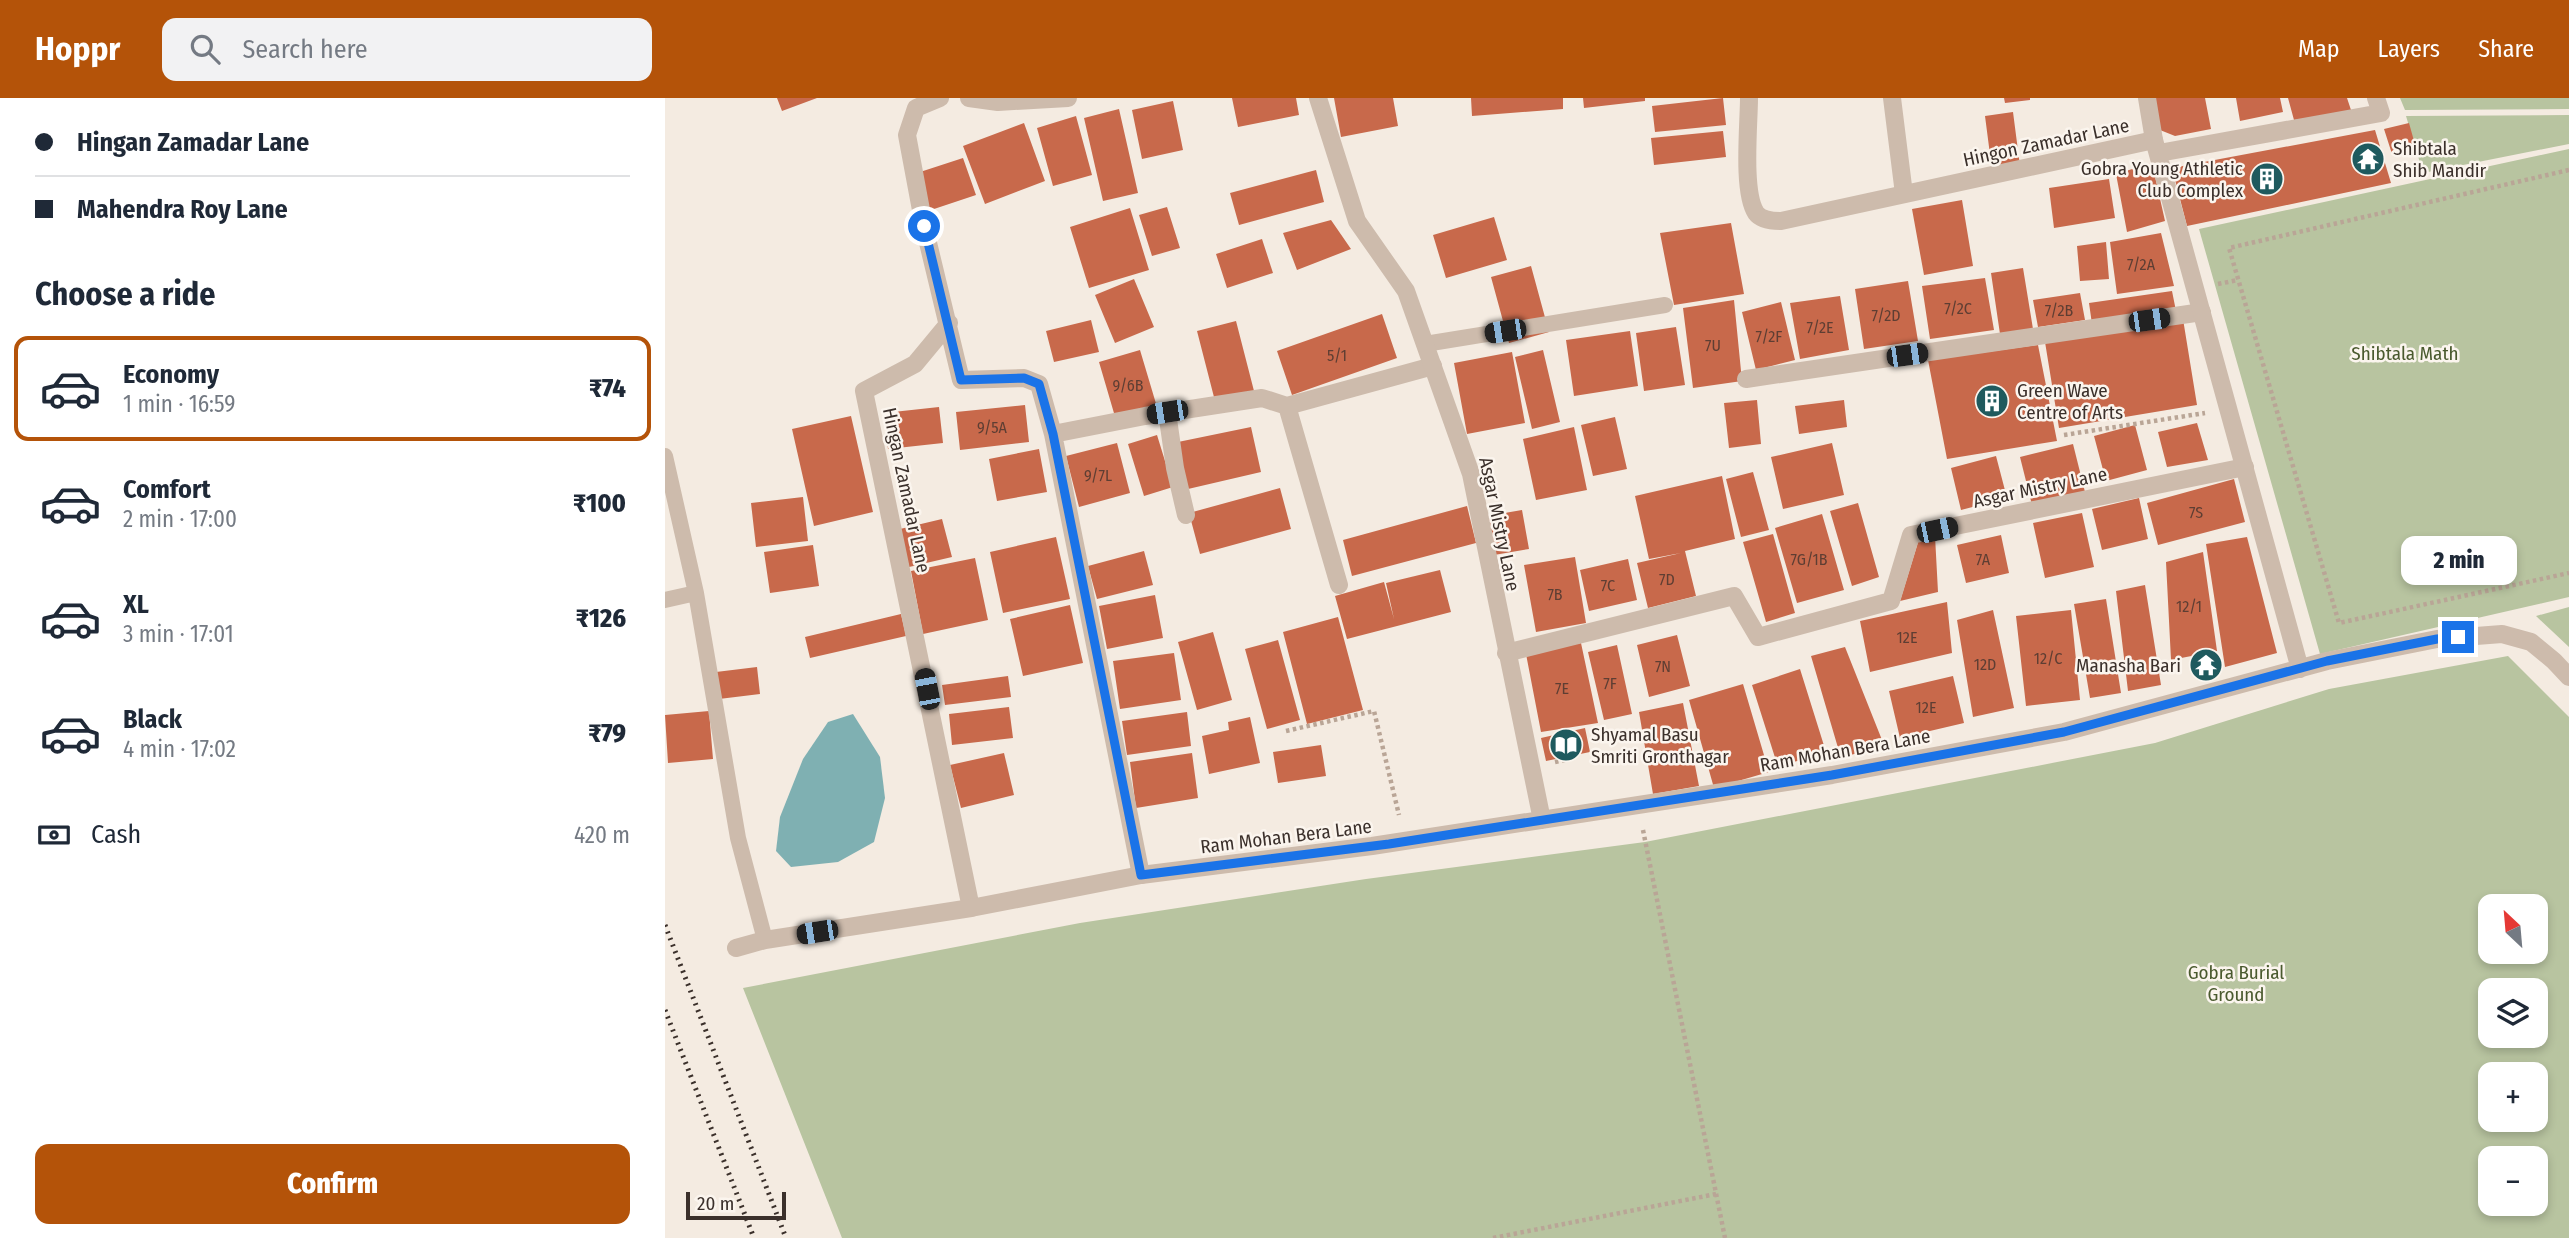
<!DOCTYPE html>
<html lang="en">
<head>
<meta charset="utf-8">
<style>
	:root { --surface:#fff; --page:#f2f2f3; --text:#1f2937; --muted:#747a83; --line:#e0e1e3; --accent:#b45309 }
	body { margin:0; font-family:"Fira Sans Condensed",sans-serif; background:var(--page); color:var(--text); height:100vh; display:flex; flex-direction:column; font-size:26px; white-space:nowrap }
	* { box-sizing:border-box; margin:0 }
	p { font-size:23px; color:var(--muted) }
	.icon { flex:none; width:38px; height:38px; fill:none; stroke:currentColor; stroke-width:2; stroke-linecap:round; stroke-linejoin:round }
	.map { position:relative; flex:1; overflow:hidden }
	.drawer { display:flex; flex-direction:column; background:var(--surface); width:665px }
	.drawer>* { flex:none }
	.guide { display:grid; align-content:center; height:154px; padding:0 35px; background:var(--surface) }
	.needle { width:46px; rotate:334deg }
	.buttons { position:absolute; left:1813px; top:796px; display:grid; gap:14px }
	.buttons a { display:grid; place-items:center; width:70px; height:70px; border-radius:14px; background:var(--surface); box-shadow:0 4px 10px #0003; font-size:35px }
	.scale { position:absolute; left:21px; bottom:18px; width:100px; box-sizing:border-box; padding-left:7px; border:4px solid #3b302b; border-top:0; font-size:19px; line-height:24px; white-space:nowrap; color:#3b302b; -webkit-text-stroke:5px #fbf5ee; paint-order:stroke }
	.end { position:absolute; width:32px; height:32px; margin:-16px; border:9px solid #1a73e8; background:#fff; box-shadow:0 0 0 4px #fff }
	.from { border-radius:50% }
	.bubble { position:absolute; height:49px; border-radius:14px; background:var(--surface); box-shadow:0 4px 10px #0003; font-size:23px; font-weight:800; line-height:49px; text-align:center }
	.car { position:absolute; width:21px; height:42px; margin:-21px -10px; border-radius:9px; box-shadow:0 0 5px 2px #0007; background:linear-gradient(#222 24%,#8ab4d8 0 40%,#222 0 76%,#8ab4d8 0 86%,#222 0) }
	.guide b { display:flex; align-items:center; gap:24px; height:66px; font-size:26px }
	.guide b+b { border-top:2px solid var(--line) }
	.guide i { width:18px; height:18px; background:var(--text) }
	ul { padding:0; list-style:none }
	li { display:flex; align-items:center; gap:21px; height:105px; margin:0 14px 10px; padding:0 21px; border:4px solid transparent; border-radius:14px }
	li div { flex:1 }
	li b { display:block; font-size:26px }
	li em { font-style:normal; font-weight:800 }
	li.active { border-color:var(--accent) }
	li>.icon { width:63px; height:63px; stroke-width:1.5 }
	h2 { padding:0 35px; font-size:32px; line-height:84px }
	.pay { display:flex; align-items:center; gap:18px; height:77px; padding:0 35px; font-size:26px }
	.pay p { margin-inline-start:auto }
	.button { display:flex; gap:14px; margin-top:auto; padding:14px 35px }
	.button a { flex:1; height:80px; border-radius:14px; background:var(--accent); color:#fff; font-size:28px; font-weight:800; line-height:80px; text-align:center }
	header { display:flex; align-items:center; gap:42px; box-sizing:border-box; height:98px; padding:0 35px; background:var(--accent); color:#fff }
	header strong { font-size:33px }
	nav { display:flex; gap:38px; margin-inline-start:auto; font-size:24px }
	.search { width:490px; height:63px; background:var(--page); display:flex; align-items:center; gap:18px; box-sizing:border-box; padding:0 24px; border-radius:14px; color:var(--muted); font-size:26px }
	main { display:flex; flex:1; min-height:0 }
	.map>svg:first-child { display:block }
</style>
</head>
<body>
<header>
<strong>Hoppr</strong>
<div class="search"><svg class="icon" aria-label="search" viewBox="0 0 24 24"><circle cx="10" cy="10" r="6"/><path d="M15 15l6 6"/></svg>Search here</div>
<nav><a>Map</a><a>Layers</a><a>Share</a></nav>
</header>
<main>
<section class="drawer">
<div class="guide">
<b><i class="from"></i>Hingan Zamadar Lane</b>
<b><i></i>Mahendra Roy Lane</b>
</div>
<h2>Choose a ride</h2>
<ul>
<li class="active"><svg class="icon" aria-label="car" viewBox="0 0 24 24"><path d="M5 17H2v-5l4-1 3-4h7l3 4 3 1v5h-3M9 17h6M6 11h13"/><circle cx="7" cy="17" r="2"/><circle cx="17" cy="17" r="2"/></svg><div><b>Economy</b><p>1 min · 16:59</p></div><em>₹74</em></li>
<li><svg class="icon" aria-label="car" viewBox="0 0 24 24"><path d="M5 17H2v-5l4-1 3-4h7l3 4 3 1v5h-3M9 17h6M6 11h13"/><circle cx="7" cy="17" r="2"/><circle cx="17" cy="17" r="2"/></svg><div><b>Comfort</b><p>2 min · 17:00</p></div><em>₹100</em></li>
<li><svg class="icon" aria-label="car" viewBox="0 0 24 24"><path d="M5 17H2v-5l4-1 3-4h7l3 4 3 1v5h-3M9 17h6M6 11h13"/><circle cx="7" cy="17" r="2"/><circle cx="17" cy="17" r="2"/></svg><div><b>XL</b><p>3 min · 17:01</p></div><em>₹126</em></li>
<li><svg class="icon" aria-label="car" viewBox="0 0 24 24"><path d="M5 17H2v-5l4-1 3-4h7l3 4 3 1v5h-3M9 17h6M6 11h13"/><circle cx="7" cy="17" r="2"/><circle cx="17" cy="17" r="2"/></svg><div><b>Black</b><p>4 min · 17:02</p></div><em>₹79</em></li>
</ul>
<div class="pay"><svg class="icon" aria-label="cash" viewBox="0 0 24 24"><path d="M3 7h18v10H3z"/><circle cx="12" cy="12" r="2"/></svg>Cash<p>420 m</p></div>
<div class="button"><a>Confirm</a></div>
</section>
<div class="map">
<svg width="1904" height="1140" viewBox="0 0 1904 1140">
	<rect width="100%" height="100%" fill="#f4ebe1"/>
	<path fill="#b8c4a0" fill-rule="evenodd" d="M 1735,0 L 1904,0 L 1904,11 L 1740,12 Z
		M 1904,17 L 1904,46 L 1758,75 L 1741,18 Z
		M 1904,51 L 1904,499 L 1655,556 L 1534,131 Z
		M 1904,509 L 1904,549 L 1871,518 Z
		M 1843,558 L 1904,619 L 1904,1140 L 177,1140 L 78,890 L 415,825 L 701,781 L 980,744 L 1490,645 L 1664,591 ZM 1825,808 L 1871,808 L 1871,854 L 1825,854 ZM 1825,892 L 1871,892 L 1871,938 L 1825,938 ZM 1871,976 L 1871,1022 L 1825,1022 L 1825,976 ZM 1871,1060 L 1871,1106 L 1825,1106 L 1825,1060 Z"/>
	<path fill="#7fb0b2" d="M 188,616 L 215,659 L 220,700 L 209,744 L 173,764 L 126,769 L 111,753 L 115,719 L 138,661 L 163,624 Z"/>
	<path fill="#c8694b" d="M 112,0 L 152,0 L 117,13 Z
		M 567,0 L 631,0 L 634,17 L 573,29 Z
		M 669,0 L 728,0 L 733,28 L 676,39 Z
		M 806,0 L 898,0 L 898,11 L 807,18 Z
		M 918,0 L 980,0 L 980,3 L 919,10 Z
		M 1058,0 L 1061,27 L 990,34 L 987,8 Z
		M 1339,0 L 1365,0 L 1365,2 L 1340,5 Z
		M 1487,0 L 1540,0 L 1546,31 L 1510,38 L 1495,32 Z
		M 1571,0 L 1615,0 L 1618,14 L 1575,23 Z
		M 1623,0 L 1682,0 L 1687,15 L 1629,22 Z
		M 508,3 L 518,52 L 477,61 L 467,12 Z
		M 454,11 L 473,95 L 438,103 L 419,20 Z
		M 1348,14 L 1355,68 L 1327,72 L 1320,18 Z
		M 411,18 L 427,77 L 388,88 L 372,30 Z
		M 359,25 L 380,83 L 320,106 L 298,48 Z
		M 1744,25 L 1751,50 L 1727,56 L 1719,31 Z
		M 1710,32 L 1726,85 L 1522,128 L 1507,70 Z
		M 1058,33 L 1061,59 L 989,67 L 986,40 Z
		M 298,60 L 311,97 L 260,114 L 252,75 Z
		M 1487,65 L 1500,123 L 1462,134 L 1451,76 Z
		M 651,72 L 659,104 L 574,127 L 565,95 Z
		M 1444,81 L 1450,120 L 1389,130 L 1384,90 Z
		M 1297,102 L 1308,168 L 1259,177 L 1247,111 Z
		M 502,109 L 515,150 L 487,158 L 474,117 Z
		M 465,110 L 484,172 L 424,190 L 405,129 Z
		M 829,119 L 842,162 L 781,180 L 768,137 Z
		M 666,122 L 686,151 L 632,172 L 618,135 Z
		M 1066,125 L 1079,196 L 1009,207 L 995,135 Z
		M 1496,135 L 1509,188 L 1452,196 L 1445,144 Z
		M 597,141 L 608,175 L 562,190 L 551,156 Z
		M 1441,144 L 1444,181 L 1415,183 L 1412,148 Z
		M 866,168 L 884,234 L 844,245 L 826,179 Z
		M 1358,170 L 1368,231 L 1335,236 L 1326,175 Z
		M 1320,180 L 1329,232 L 1265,241 L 1257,188 Z
		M 469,181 L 489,229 L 450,245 L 430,197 Z
		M 1243,183 L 1253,243 L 1199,251 L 1190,191 Z
		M 1507,193 L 1511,213 L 1427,226 L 1424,205 Z
		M 1415,195 L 1420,222 L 1373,229 L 1368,202 Z
		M 1175,198 L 1184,252 L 1135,261 L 1125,205 Z
		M 1069,202 L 1077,283 L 1028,290 L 1018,210 Z
		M 1116,204 L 1130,262 L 1091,272 L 1077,214 Z
		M 717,216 L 732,260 L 627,297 L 612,253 Z
		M 1518,221 L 1532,307 L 1394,330 L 1380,244 Z
		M 426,222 L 434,254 L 389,264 L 381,233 Z
		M 571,223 L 589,293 L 550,303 L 532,233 Z
		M 1011,229 L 1020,287 L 979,293 L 971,235 Z
		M 965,233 L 973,288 L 909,298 L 901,242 Z
		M 1373,247 L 1392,343 L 1282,361 L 1263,262 Z
		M 475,252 L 492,309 L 451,322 L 434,264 Z
		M 878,252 L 895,324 L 867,331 L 850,259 Z
		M 847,254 L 860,325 L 802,336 L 789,265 Z
		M 1092,302 L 1096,346 L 1064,350 L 1059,305 Z
		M 1179,302 L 1182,329 L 1134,336 L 1130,308 Z
		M 360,307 L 364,344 L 295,352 L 291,314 Z
		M 274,309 L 278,345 L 223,351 L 219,315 Z
		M 186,318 L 208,414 L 149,428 L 127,331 Z
		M 950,319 L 962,371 L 928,378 L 916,327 Z
		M 1532,325 L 1543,362 L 1502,369 L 1493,334 Z
		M 1470,327 L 1482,372 L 1441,383 L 1429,338 Z
		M 586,329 L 596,374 L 523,391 L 513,344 Z
		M 909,329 L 922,392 L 871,402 L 858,341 Z
		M 492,337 L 508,389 L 479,398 L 463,346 Z
		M 452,345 L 465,395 L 414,409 L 401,358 Z
		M 1167,345 L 1179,397 L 1118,411 L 1106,359 Z
		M 1408,346 L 1420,394 L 1367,407 L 1355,359 Z
		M 374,351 L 382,394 L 332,403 L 324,361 Z
		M 1331,358 L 1342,400 L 1296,412 L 1286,370 Z
		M 1088,374 L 1104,432 L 1076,439 L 1061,381 Z
		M 1057,378 L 1070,441 L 1020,453 L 1031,498 L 983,510 L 972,465 L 1016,455 L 984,461 L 970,398 Z
		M 1569,381 L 1580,424 L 1493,447 L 1482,405 Z
		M 615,390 L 626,431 L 535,456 L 524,415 Z
		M 138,399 L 143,443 L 91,449 L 86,405 Z
		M 1474,400 L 1483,441 L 1437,452 L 1427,411 Z
		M 1193,405 L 1214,479 L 1187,488 L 1165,413 Z
		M 802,408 L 811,445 L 687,478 L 678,442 Z
		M 857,412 L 864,451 L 829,457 L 822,418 Z
		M 1417,415 L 1429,469 L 1380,480 L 1368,425 Z
		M 1157,416 L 1179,492 L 1132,505 L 1110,430 Z
		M 277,421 L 287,459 L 244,469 L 235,431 Z
		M 1108,436 L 1130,515 L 1101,524 L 1078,444 Z
		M 1336,437 L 1344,475 L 1301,485 L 1292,447 Z
		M 1270,438 L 1273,494 L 1235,503 L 1254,441 Z
		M 391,439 L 405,501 L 338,515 L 325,454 Z
		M 1582,439 L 1612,555 L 1560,569 L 1541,446 Z
		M 148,447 L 154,488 L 105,495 L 99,454 Z
		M 479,453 L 488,487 L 432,501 L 423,468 Z
		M 1538,454 L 1552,553 L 1506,562 L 1501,464 Z
		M 910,459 L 921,525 L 871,534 L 859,467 Z
		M 310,460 L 323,522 L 258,536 L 246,473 Z
		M 963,461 L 972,502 L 924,513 L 915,472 Z
		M 775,472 L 786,514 L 682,541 L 670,498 L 719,484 L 729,521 L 721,485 Z
		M 1480,487 L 1496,587 L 1463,593 L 1451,493 Z
		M 490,497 L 498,540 L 442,551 L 434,508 Z
		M 1441,501 L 1456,595 L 1425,600 L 1409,506 Z
		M 1282,504 L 1287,555 L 1205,574 L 1195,523 Z
		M 405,507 L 418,565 L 358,578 L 345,521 Z
		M 1328,512 L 1349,610 L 1308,619 L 1292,522 Z
		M 1406,512 L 1415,602 L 1361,608 L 1351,518 Z
		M 236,516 L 241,538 L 145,560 L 140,539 Z
		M 673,519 L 698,612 L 642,626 L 618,534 Z
		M 548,534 L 567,602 L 532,612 L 513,544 Z
		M 1012,537 L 1025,588 L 984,599 L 972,547 Z
		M 613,542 L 635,622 L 602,631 L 580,551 Z
		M 916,545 L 933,625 L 876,634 L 861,556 Z
		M 952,547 L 967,616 L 939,622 L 923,554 Z
		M 1180,549 L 1219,647 L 1176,660 L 1146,558 Z
		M 509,555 L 516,602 L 455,611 L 448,563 Z
		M 1553,555 L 1555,575 L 1530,580 L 1528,559 Z
		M 92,569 L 95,596 L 54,601 L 51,574 Z
		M 1135,571 L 1161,654 L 1113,669 L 1087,587 Z
		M 343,578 L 346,599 L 280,607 L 277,587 Z
		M 1288,578 L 1299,625 L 1235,640 L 1224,593 Z
		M 1078,586 L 1104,674 L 1049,690 L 1024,602 Z
		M 1018,605 L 1034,688 L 988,696 L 974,614 Z
		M 344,609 L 348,640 L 287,647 L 284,616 Z
		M 44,613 L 48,661 L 3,665 L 0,617 Z
		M 522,614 L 526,648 L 462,657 L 457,623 Z
		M 585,619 L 595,665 L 544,676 L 537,638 L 564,632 L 563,624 Z
		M 920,630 L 925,654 L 881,663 L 876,640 Z
		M 656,647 L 661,678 L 613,685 L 608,654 Z
		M 339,655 L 349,697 L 296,710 L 285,667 Z
		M 527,655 L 533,700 L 471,710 L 465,664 Z"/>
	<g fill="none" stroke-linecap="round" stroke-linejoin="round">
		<path stroke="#b9a596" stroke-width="4.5" stroke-dasharray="3.5 3.5" stroke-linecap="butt" d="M 1904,72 L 1564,150 L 1674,525 L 1904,475
			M 1553,186 L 1573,182
			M 1399,337 L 1540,315
			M 621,633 L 709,613 L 734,717
			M 890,664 L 904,661
			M 978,732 L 1060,1140
			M 828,1140 L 1051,1096"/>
		<path stroke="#cdbbac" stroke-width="16" d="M 760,246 L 1000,207
			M 0,358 L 31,495 L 73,740 L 100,842
			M 0,502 L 31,495"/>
		<path stroke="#cdbbac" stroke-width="18" d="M 275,0 L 251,10 L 242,37 L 259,128 L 296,282 L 359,280 L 374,286 L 388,336 L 476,777
			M 304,0 L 333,4 L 403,0
			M 1084,0 C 1084,26 1077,94 1091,115 C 1096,122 1107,123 1116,123 L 1489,42
			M 1227,0 L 1239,96
			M 284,225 L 250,266 L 199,293 L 306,810
			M 1081,281 L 1537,214
			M 622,308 L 768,268
			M 502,314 L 510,370 L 521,417
			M 388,336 L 480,318 L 597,300 L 622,308 L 674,487
			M 841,555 L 1069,498 L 1093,539 L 1226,503 L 1246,437 L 1580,369"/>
		<path stroke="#cdbbac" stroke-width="18" d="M 653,0 L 692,123 L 741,193 L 806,376 L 877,722
			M 1482,0 L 1489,42 L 1635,571
			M 1494,55 L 1716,15 L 1711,0
			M 71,850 L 100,842 L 306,810 L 476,777 L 707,748 L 1167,677 L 1399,634 L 1662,563 L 1772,541 L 1837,536 L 1866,544 L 1889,563 L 1904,579"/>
		<path stroke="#3b302b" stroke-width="5" stroke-dasharray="2 5" stroke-linecap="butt" d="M 0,827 L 121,1140
			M 0,912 L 89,1140"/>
	</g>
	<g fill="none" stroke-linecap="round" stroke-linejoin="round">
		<path stroke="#1a73e8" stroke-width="9" d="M 259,128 L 296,282 L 359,280 L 374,286 L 388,336 L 476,777 L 724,746 L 1167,677 L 1399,634 L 1662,563 L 1772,541 L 1793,539"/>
	</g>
	<defs>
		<symbol id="temple-disc" viewBox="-11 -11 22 22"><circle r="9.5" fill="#1f5a5e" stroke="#fbf5ee"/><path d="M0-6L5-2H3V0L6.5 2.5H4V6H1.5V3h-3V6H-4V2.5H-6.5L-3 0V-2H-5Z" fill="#fff"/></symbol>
		<symbol id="building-disc" viewBox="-11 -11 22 22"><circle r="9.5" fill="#1f5a5e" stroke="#fbf5ee"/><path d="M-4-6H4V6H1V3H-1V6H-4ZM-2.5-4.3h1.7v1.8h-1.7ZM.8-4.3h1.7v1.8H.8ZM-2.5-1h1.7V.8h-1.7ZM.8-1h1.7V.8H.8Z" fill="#fff"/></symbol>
		<symbol id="library-disc" viewBox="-11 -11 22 22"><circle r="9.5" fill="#1f5a5e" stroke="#fbf5ee"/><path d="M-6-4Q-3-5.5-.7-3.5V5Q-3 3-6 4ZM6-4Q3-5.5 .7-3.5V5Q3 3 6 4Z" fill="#fff"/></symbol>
	</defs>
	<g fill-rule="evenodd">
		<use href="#temple-disc" x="1684" y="42" width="38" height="38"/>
		<use href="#building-disc" x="1583" y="62" width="38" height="38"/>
		<use href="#building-disc" x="1308" y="284" width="38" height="38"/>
		<use href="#temple-disc" x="1522" y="548" width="38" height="38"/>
		<use href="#library-disc" x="882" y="628" width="38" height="38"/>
	</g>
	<g text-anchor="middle" stroke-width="5" stroke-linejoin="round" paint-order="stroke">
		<g font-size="16" fill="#5e3e33">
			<text x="1476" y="172">7/2A</text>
			<text x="1293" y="216">7/2C</text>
			<text x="1394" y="218">7/2B</text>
			<text x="1221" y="223">7/2D</text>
			<text x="1155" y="235">7/2E</text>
			<text x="1104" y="244">7/2F</text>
			<text x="1048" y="253">7U</text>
			<text x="672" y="263">5/1</text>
			<text x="463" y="293">9/6B</text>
			<text x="327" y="335">9/5A</text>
			<text x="433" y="383">9/7L</text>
			<text x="1531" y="420">7S</text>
			<text x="1144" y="467">7G/1B</text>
			<text x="1318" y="467">7A</text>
			<text x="1002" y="487">7D</text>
			<text x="943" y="493">7C</text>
			<text x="890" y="502">7B</text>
			<text x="1524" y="514">12/1</text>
			<text x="1242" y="545">12E</text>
			<text x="1383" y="566">12/C</text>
			<text x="1320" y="572">12D</text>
			<text x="998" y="574">7N</text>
			<text x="945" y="591">7F</text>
			<text x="897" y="596">7E</text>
			<text x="1261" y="615">12E</text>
		</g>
		<g font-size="19" fill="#3b302b" stroke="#fbf5ee">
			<text transform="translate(1381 44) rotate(-12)" y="7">Hingon Zamadar Lane</text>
			<text transform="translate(1375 389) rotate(-12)" y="7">Asgar Mistry Lane</text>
			<text transform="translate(242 392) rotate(78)" y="7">Hingan Zamadar Lane</text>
			<text transform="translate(835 426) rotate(78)" y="7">Asgar Mistry Lane</text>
			<text transform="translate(1180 652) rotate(-10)" y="7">Ram Mohan Bera Lane</text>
			<text transform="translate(621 738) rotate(-7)" y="7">Ram Mohan Bera Lane</text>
		</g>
		<g font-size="19" fill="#3b302b" stroke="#fbf5ee" text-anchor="start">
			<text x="1728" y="57">Shibtala<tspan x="1728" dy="22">Shib Mandir</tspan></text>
			<text x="1578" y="77" text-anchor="end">Gobra Young Athletic<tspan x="1578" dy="22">Club Complex</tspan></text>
			<text x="1352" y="299">Green Wave<tspan x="1352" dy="22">Centre of Arts</tspan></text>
			<text x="1516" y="574" text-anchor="end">Manasha Bari</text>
			<text x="926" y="643">Shyamal Basu<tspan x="926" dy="22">Smriti Gronthagar</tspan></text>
		</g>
		<g font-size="19" fill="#4a5a2e" stroke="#fbf5ee">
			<text x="1740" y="262">Shibtala Math</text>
			<text x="1571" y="881">Gobra Burial<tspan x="1571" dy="22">Ground</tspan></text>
		</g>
	</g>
</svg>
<div class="buttons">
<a><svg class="needle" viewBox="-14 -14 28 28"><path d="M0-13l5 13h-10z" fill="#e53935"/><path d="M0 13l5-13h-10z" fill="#747a83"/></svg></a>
<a><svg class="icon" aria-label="layers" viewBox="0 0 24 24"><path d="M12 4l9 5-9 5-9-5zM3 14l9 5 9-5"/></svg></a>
<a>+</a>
<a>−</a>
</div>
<div class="scale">20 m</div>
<i class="end from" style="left:259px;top:128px"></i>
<i class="end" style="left:1793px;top:539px"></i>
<div class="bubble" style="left:1736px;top:438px;width:116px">2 min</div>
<i class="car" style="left:1484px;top:222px;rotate:82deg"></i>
<i class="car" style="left:840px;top:233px;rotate:261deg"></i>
<i class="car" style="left:1242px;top:257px;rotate:82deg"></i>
<i class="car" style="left:502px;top:314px;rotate:261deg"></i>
<i class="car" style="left:1272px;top:432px;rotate:78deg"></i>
<i class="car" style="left:262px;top:591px;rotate:349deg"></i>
<i class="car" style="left:152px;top:834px;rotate:261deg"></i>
</div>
</main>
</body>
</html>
